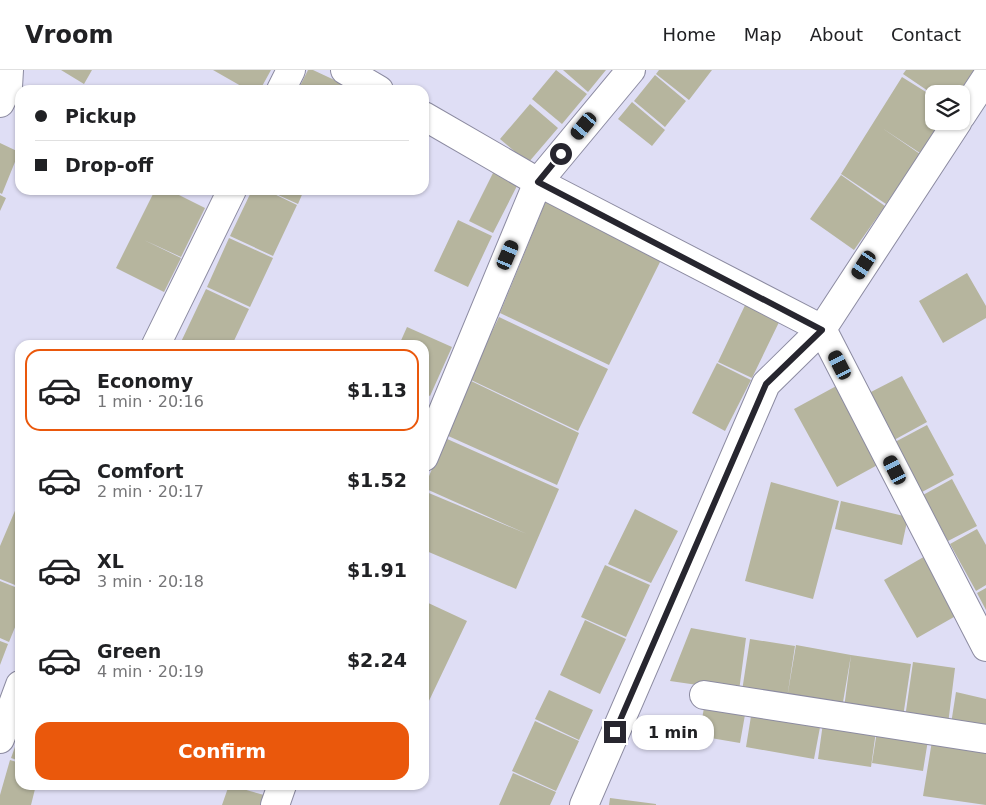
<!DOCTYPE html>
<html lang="en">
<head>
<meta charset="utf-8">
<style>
	:root { --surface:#fff; --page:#f6f6f6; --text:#202124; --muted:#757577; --line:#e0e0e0; --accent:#ea580c }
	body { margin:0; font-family:"DejaVu Sans",sans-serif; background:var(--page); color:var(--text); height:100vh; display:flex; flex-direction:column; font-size:19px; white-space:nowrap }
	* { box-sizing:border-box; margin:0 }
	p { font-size:16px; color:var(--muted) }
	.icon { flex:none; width:28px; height:28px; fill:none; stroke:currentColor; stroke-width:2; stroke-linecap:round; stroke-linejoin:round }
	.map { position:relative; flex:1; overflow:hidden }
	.drawer { position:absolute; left:15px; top:270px; width:414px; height:450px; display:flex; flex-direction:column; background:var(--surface); border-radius:15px; box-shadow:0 1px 4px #0004 }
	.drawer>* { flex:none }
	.top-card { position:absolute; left:15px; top:15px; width:414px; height:110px; border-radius:15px; box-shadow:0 1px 4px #0004; display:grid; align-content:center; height:110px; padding:0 20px; background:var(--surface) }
	.tools { position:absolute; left:925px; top:15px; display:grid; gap:10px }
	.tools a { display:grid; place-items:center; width:45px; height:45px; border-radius:10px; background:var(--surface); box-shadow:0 1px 4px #0004; font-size:25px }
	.end { position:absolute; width:22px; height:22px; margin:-11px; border:6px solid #27262f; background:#fff; box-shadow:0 0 0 2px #fff }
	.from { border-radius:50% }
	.bubble { position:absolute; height:35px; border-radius:15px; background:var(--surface); box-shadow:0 1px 4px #0004; font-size:16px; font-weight:800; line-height:35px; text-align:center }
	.car { position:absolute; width:15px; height:30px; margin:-15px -8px; border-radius:6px; box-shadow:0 0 4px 1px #0007; background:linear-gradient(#222 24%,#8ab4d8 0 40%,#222 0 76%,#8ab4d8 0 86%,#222 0) }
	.top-card b { display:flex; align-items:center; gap:18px; height:48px; font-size:19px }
	.top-card b+b { border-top:1px solid var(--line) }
	.top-card i { width:12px; height:12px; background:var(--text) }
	ul { padding:9px 0 0; list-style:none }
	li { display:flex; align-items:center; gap:15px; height:82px; margin:0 10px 8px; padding:0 10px; border:2px solid transparent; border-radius:15px }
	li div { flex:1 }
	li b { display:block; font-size:19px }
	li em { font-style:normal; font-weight:800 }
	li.selected { border-color:var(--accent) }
	li>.icon { width:45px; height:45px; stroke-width:1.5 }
	.primary-button { display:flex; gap:10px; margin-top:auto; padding:10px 20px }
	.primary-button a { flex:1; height:58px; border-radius:15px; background:var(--accent); color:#fff; font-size:20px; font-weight:800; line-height:58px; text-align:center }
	header { display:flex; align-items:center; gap:30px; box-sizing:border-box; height:70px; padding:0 25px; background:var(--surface); border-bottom:1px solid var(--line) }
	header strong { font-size:24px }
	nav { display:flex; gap:28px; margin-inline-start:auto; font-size:18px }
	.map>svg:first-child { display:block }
</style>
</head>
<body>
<header>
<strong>Vroom</strong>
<nav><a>Home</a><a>Map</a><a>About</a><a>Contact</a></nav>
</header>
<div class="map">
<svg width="986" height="735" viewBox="0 0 986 735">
	<rect width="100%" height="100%" fill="#dfdef5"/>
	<path fill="#b6b59e" d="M 61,0 L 92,0 L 84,14 Z
		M 213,0 L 271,0 L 260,20 L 248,20 Z
		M 308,0 L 313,0 L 343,14 L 340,20 L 298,20 Z
		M 556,0 L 587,24 L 562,54 L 532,29 Z
		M 563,0 L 606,0 L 588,22 Z
		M 659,0 L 712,0 L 689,30 L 656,4 Z
		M 906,0 L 974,0 L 958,24 L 934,25 L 903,4 Z
		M 655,5 L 686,31 L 665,57 L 634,31 Z
		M 902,7 L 934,27 L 934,51 L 941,51 L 920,83 L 882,58 L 920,84 L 886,134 L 841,104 Z
		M 632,32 L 665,60 L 652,76 L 618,49 Z
		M 530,34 L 558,58 L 528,93 L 500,69 Z
		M 0,73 L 19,82 L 2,124 L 0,123 Z
		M 494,101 L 518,114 L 493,163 L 469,151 Z
		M 841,105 L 885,136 L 854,180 L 810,149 Z
		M 155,120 L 169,120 L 205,138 L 181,187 L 144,170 L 181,188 L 164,222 L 116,198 Z
		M 252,120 L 266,120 L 297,135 L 273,186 L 230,166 Z
		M 267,120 L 304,120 L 298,134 Z
		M 0,125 L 6,128 L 0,141 Z
		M 547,128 L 662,188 L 609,295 L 500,243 Z
		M 458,150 L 492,166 L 468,217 L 434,201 Z
		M 229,168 L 273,188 L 250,237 L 207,217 Z
		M 967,203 L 986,236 L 986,248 L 943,273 L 919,231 Z
		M 206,219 L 249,239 L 232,275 L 180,274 Z
		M 748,229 L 782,246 L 752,308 L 718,292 Z
		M 499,247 L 608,299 L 578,361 L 469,309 Z
		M 407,257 L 452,277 L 430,326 L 424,323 L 424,275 L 399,275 Z
		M 717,293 L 751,310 L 725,361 L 692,343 Z
		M 902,306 L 927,352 L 894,370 L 869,323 Z
		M 469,310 L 579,363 L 557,415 L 446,365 Z
		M 840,314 L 883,392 L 837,417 L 794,339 Z
		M 424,325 L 429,328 L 424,340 Z
		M 927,355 L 954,405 L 922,422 L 895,372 Z
		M 445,368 L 559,419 L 516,519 L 424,480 L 424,421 L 527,464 L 424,418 Z
		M 952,409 L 977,456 L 948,471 L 923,425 Z
		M 771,412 L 839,431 L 813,529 L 745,511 Z
		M 20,429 L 20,517 L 0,509 L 0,476 Z
		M 841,431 L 908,447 L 902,475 L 835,459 Z
		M 635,439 L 678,461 L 651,513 L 608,494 Z
		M 977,459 L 986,475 L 986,515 L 976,521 L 950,474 Z
		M 927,485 L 961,543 L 917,568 L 884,510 Z
		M 605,495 L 650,515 L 626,567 L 581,547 Z
		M 0,511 L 20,519 L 20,545 L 9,572 L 0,568 Z
		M 986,518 L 986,540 L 977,523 Z
		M 424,531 L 467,551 L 427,635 L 424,634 Z
		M 585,550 L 626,569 L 600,624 L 560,605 Z
		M 691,558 L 746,568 L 739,621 L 670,611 Z
		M 750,569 L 795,576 L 787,628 L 742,621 Z
		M 0,571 L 8,574 L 0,595 Z
		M 796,575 L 851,585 L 842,638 L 787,628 Z
		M 851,585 L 911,594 L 903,647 L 844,638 Z
		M 913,592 L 955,598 L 948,654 L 905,648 Z
		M 549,620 L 593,640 L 579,670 L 535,649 Z
		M 956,622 L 986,629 L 986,660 L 951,654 Z
		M 705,632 L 746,639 L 740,673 L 699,666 Z
		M 752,640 L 821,652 L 814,689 L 746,677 Z
		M 535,651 L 579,671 L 556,721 L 512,701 Z
		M 823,653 L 876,661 L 871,697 L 818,689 Z
		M 877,661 L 928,670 L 923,701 L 872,693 Z
		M 20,663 L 20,691 L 11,688 Z
		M 932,671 L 986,680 L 986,735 L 923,726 Z
		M 10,690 L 20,693 L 20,715 L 36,715 L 31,735 L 0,735 L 0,725 Z
		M 513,703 L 556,722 L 550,735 L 499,735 Z
		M 229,715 L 264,725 L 260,735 L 222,735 Z
		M 610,728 L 656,734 L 656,735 L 609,735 Z"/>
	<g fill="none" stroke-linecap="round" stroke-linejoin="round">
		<defs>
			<path id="minor" d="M 345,0 L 379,20
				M 281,20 L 291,0
				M 0,33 L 8,17 L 9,0
				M 424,46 L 538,112 L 822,259 L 986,577
				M 961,46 L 986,8
				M 156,275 L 232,120
				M 424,387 L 538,112 L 631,0
				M 704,625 L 986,669
				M 0,669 L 20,615
				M 275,735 L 282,715
				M 584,735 L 766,314 L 822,259 L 958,51"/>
		</defs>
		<use href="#minor" stroke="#8c8ba1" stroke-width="30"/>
		<use href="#minor" stroke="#fff" stroke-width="28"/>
	</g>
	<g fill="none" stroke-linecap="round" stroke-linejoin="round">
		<path stroke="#27262f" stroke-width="6" d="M 561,84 L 538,112 L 822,260 L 766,314 L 615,662"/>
	</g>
</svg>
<div class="tools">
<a><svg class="icon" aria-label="layers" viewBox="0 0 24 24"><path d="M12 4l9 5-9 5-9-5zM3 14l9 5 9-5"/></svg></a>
</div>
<i class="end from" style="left:561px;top:84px"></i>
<i class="end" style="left:615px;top:662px"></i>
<div class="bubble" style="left:632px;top:645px;width:82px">1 min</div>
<i class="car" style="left:584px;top:56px;rotate:220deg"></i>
<i class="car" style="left:508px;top:185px;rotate:23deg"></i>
<i class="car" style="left:864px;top:195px;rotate:213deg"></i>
<i class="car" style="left:840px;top:295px;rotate:333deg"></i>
<i class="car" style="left:895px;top:400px;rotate:333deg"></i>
<div class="top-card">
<b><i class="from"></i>Pickup</b>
<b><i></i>Drop-off</b>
</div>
<section class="drawer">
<ul>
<li class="selected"><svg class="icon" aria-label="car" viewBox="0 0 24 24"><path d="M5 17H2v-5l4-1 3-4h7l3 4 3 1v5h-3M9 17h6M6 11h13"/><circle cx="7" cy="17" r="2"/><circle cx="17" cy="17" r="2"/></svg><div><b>Economy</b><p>1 min · 20:16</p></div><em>$1.13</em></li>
<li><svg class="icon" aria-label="car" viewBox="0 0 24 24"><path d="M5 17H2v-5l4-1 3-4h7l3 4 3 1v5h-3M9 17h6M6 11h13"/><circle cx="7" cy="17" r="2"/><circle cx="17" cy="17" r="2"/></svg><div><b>Comfort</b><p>2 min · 20:17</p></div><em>$1.52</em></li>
<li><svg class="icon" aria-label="car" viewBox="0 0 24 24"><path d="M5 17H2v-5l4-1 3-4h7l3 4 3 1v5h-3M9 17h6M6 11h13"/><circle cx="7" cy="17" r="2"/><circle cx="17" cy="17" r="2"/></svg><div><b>XL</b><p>3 min · 20:18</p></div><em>$1.91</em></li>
<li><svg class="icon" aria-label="car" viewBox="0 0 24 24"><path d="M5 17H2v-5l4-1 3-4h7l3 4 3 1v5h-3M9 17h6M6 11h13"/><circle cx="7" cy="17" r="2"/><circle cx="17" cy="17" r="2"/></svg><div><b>Green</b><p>4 min · 20:19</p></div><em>$2.24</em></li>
</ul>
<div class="primary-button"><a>Confirm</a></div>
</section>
</div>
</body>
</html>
